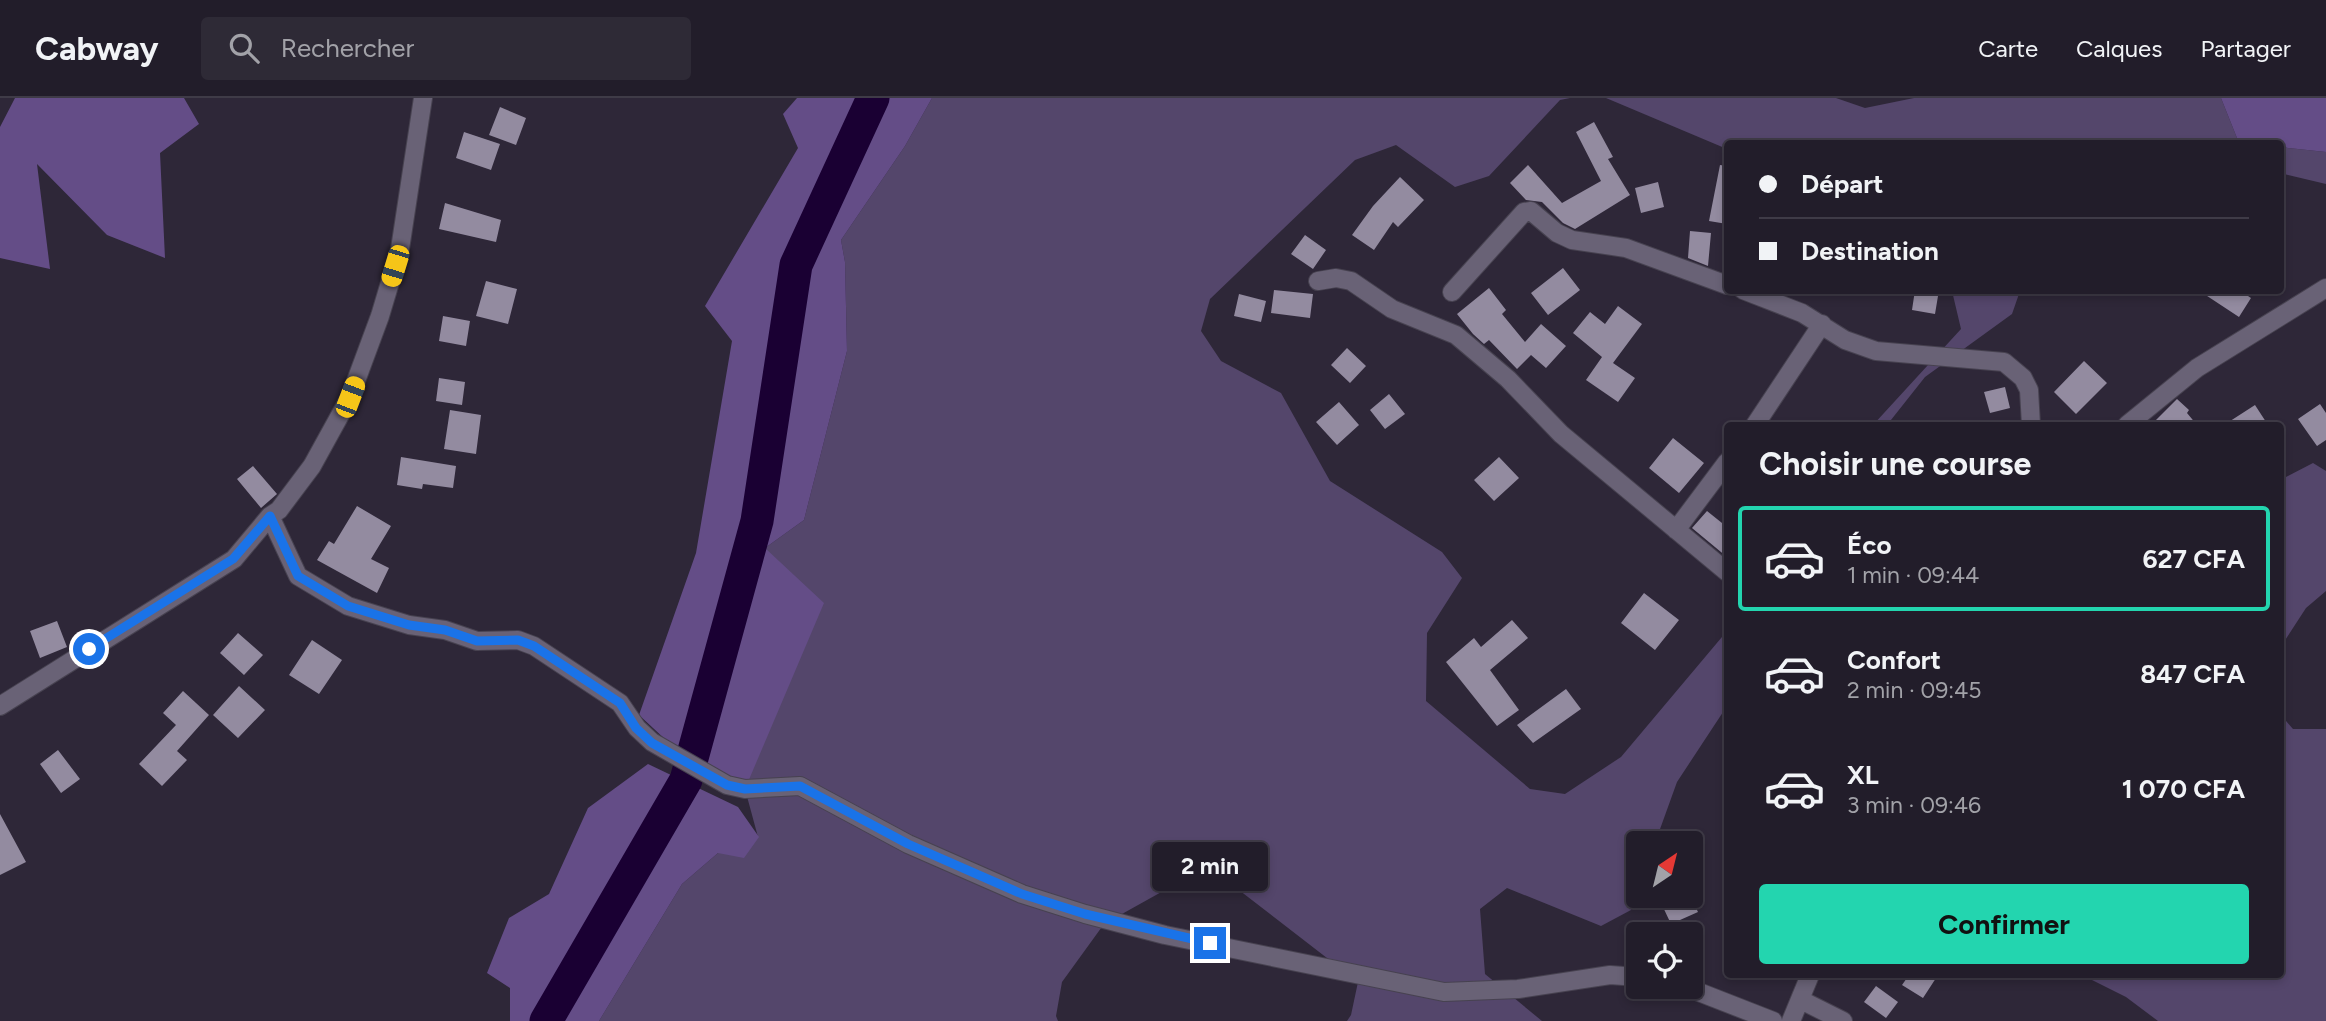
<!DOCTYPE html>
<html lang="fr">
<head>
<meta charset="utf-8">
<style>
	:root { --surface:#221d2a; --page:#2e2a36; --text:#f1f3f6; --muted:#a2a2a8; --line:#3f3b47; --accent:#23d5af }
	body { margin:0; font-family:Figtree,sans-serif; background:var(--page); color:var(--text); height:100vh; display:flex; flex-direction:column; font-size:26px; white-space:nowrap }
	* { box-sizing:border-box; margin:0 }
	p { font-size:23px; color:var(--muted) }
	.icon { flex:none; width:38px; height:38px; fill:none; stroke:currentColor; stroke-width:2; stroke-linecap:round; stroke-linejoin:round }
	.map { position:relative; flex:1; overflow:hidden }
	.panel { position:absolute; left:1724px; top:324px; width:560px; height:556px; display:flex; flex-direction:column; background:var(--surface); border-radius:7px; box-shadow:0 4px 10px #0003,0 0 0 2px var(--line) }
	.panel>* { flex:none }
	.guide { position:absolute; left:1724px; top:42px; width:560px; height:154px; border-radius:7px; box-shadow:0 4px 10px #0003,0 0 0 2px var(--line); display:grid; align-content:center; height:154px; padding:0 35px; background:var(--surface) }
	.needle { width:46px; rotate:35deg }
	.tools { position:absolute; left:1626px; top:733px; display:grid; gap:14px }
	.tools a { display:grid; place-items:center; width:77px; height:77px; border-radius:7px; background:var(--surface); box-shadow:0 4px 10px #0003,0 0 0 2px var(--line); font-size:35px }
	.end { position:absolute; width:32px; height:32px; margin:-16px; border:9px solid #1a73e8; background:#fff; box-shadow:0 0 0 4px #fff }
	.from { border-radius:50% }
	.bubble { position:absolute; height:49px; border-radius:7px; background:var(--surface); box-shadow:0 4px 10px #0003,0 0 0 2px var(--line); font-size:23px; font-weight:700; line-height:49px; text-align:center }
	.car { position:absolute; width:21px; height:42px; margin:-21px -10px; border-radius:9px; box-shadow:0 0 5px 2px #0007; background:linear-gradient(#f5c518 24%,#345 0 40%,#f5c518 0 76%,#345 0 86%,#f5c518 0) }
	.guide b { display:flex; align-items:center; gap:24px; height:66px; font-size:26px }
	.guide b+b { border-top:2px solid var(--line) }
	.guide i { width:18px; height:18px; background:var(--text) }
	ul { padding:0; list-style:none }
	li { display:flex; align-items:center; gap:21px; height:105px; margin:0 14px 10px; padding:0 21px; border:4px solid transparent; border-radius:7px }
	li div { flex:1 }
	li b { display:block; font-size:26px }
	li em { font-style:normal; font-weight:700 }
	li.active { border-color:var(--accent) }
	li>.icon { width:63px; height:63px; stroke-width:1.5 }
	h2 { padding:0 35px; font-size:32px; line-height:84px }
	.button { display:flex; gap:14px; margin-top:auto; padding:14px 35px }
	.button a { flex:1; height:80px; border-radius:7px; background:var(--accent); color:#111; font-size:28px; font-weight:700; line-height:80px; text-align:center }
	header { display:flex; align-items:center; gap:42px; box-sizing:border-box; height:98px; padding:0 35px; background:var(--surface); border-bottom:2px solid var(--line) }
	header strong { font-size:33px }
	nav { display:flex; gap:38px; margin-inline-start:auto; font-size:24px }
	.search { width:490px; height:63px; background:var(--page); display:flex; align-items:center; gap:18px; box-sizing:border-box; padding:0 24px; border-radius:7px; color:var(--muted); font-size:26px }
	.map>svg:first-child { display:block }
</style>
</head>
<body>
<header>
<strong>Cabway</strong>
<div class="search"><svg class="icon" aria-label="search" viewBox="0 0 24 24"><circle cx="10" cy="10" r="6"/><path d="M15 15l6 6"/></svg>Rechercher</div>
<nav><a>Carte</a><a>Calques</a><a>Partager</a></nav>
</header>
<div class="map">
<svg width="2326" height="923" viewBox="0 0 2326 923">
	<rect width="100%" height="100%" fill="#2e2738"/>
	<path fill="#54466b" d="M 932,0 L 1570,0 L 1560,2 L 1489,78 L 1455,89 L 1396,47 L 1355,62 L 1210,201 L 1201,233 L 1221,263 L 1281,295 L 1330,383 L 1442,454 L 1462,480 L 1427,535 L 1426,603 L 1530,691 L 1565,696 L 1621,659 L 1727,533 L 1727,608 L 1677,684 L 1655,745 L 1638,746 L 1638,792 L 1631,812 L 1601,828 L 1507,790 L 1480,811 L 1485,876 L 1542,923 L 1347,923 L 1351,917 L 1358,884 L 1235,789 L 1165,792 L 1104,826 L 1062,884 L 1056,918 L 1058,923 L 599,923 L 682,786 L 718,755 L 758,739 L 745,691 L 765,450 L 804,422 L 847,253 L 845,164 L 841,142 L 905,48 Z
		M 1606,0 L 1836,0 L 1865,10 L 1914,0 L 2221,0 L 2239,45 L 2244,45 L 1727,46 L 1727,51 Z
		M 2280,49 L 2326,54 L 2326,86 L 2280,75 Z
		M 1952,193 L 2020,193 L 2012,216 L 1925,279 L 1887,327 L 1873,327 L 1961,231 Z
		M 2313,365 L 2326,373 L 2326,493 L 2306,510 L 2280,550 L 2280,382 Z
		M 2280,616 L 2293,631 L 2326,631 L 2326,923 L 2158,923 L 2126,899 L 2082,877 L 2280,877 Z"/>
	<path fill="#644d87" d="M 15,0 L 184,0 L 199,26 L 160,55 L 165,160 L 107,137 L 37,66 L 50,171 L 0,160 L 0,29 Z
		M 797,0 L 932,0 L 905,48 L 841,142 L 845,164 L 847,253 L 804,422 L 765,450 L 824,505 L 745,691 L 681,656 L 639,617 L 696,455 L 732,243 L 705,208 L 798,50 L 783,16 Z
		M 2221,0 L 2326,0 L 2326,54 L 2280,49 L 2280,46 L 2239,45 Z
		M 648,666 L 738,709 L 759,739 L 744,760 L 718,755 L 682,786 L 599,923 L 510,923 L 510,890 L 487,875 L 509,820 L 549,796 L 588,710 Z"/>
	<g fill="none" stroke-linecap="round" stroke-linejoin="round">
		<path stroke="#1a0033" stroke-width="33" d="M 546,923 L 686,682 L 757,423 L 796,167 L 873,0"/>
	</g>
	<path fill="#938ba0" d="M 500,9 L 526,20 L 516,47 L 489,37 Z
		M 1594,24 L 1613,59 L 1608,61 L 1630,97 L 1575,131 L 1563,125 L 1542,104 L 1526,102 L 1510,85 L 1528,67 L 1562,105 L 1601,83 L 1576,34 Z
		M 464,34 L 500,46 L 491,72 L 456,60 Z
		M 1720,67 L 1727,68 L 1727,126 L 1709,123 Z
		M 1400,79 L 1424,102 L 1398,129 L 1393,124 L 1374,152 L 1352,137 L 1373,108 Z
		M 1658,84 L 1664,109 L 1641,115 L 1635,90 Z
		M 445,105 L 501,122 L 496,144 L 439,131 Z
		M 1690,133 L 1711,135 L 1708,168 L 1688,160 Z
		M 1305,137 L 1326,152 L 1313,171 L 1291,156 Z
		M 1563,170 L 1580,192 L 1548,217 L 1531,195 Z
		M 486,183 L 517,191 L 508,226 L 476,218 Z
		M 1489,190 L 1506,212 L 1502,216 L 1525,244 L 1541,226 L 1566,248 L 1546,270 L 1531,257 L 1517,271 L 1489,242 L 1484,246 L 1473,236 L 1457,216 Z
		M 1274,192 L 1313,196 L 1310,220 L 1271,215 Z
		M 1915,192 L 1939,192 L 1935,216 L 1912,212 Z
		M 2198,192 L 2239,192 L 2251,200 L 2239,219 Z
		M 1239,196 L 1266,203 L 1261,224 L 1234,218 Z
		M 1618,208 L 1642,226 L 1613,265 L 1635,280 L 1618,304 L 1586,282 L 1602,259 L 1573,235 L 1590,214 L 1605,226 Z
		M 443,218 L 470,223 L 466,248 L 439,243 Z
		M 1347,250 L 1366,268 L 1350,285 L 1331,267 Z
		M 2084,263 L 2107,285 L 2076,316 L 2054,294 Z
		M 439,280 L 465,284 L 462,307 L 436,303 Z
		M 2005,289 L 2010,310 L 1990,315 L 1984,294 Z
		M 1389,296 L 1405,316 L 1385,331 L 1370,312 Z
		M 2177,301 L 2189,312 L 2187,315 L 2197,327 L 2151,327 Z
		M 1339,304 L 1359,327 L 1337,347 L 1316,324 Z
		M 2320,306 L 2326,315 L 2326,342 L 2317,348 L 2298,321 Z
		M 2255,307 L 2268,327 L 2224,327 Z
		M 450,312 L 481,317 L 476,356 L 444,351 Z
		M 1673,340 L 1704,365 L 1679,395 L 1649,370 Z
		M 401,359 L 456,368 L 453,390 L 423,386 L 422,391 L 397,387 Z
		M 1499,359 L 1519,380 L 1494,403 L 1474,382 Z
		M 253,368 L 277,396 L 261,410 L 237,381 Z
		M 357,408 L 391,428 L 371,461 L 389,470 L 377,495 L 317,462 L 329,443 L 334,446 Z
		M 1707,413 L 1727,429 L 1727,459 L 1692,430 Z
		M 1644,495 L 1679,522 L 1655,552 L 1621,525 Z
		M 1512,522 L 1528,540 L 1490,572 L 1519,612 L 1497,628 L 1446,564 L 1474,540 L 1481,549 Z
		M 57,523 L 67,549 L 40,560 L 30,533 Z
		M 238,535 L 263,557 L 244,577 L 220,555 Z
		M 312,542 L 342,562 L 319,596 L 289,577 Z
		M 239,588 L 265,612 L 238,640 L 213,617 Z
		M 1566,591 L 1581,611 L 1533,645 L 1517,627 Z
		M 183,593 L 209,617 L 177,653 L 187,662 L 162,688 L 139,666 L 176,627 L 163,615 Z
		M 58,652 L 80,681 L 61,695 L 40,666 Z
		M 0,716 L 26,764 L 0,777 Z
		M 1681,798 L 1690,798 L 1698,814 L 1671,826 L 1662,807 Z
		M 1909,877 L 1938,877 L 1923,900 L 1902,887 Z
		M 1876,888 L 1898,904 L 1886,920 L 1864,904 Z"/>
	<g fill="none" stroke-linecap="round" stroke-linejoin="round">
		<defs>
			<path id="minor" d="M 1318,183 L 1336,180 L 1351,183 L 1392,211 L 1456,237 L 1508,281 L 1561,336 L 1727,474
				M 1743,192 L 1802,215 L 1845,242 L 1876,253 L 2004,264 L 2023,280 L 2029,292 L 2031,327
				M 1452,194 L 1524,114 L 1531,113 L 1557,135 L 1572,142 L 1626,150 L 1727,187
				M 1755,327 L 1822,226
				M 2127,327 L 2197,270 L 2326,190
				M 270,418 L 298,478 L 348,508 L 409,527 L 445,532 L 477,543 L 518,542 L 534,548 L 620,605 L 637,630 L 652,644 L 727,687 L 745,691 L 800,688 L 908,746 L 1022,796 L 1085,816 L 1165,837 L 1444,894 L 1518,891 L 1610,877 L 1638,879
				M 1676,432 L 1727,364
				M 0,608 L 234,461 L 270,418 L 279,412 L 312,368 L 350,299 L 380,218 L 400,151 L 423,0
				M 1686,889 L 1773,923
				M 1801,902 L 1843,923
				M 1791,923 L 1810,877"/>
		</defs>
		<use href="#minor" stroke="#474250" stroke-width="20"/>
		<use href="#minor" stroke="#696276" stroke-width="18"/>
	</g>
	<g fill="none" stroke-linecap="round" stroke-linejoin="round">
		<path stroke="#1a73e8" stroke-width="9" d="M 89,551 L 233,461 L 270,418 L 298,478 L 348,508 L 409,527 L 445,532 L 477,543 L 518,542 L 534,548 L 620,605 L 636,630 L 652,645 L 727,687 L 745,691 L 800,688 L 908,746 L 1022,796 L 1085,816 L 1210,845"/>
	</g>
</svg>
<div class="tools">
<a><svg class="needle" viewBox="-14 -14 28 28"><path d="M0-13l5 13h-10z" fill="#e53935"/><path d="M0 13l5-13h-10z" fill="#a2a2a8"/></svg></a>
<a><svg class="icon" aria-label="locate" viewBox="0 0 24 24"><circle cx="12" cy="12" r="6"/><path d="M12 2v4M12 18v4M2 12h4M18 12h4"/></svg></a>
</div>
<i class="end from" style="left:89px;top:551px"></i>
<i class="end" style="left:1210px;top:845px"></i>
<div class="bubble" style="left:1152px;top:744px;width:116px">2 min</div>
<i class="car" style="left:395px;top:168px;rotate:197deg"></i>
<i class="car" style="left:350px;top:299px;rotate:21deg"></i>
<div class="guide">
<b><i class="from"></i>Départ</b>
<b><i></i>Destination</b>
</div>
<section class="panel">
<h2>Choisir une course</h2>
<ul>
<li class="active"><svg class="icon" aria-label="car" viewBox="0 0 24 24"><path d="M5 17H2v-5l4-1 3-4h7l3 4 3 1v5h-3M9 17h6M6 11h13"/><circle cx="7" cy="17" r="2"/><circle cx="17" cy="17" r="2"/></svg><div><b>Éco</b><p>1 min · 09:44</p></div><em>627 CFA</em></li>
<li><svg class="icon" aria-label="car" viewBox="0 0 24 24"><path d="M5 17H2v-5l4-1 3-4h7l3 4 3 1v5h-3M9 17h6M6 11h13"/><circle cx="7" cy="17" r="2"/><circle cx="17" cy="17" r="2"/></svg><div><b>Confort</b><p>2 min · 09:45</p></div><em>847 CFA</em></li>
<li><svg class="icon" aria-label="car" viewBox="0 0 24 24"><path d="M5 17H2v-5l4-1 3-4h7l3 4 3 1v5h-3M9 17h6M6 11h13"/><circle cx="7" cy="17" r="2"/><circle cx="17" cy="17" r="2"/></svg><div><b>XL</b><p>3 min · 09:46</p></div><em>1 070 CFA</em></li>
</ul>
<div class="button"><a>Confirmer</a></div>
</section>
</div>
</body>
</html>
